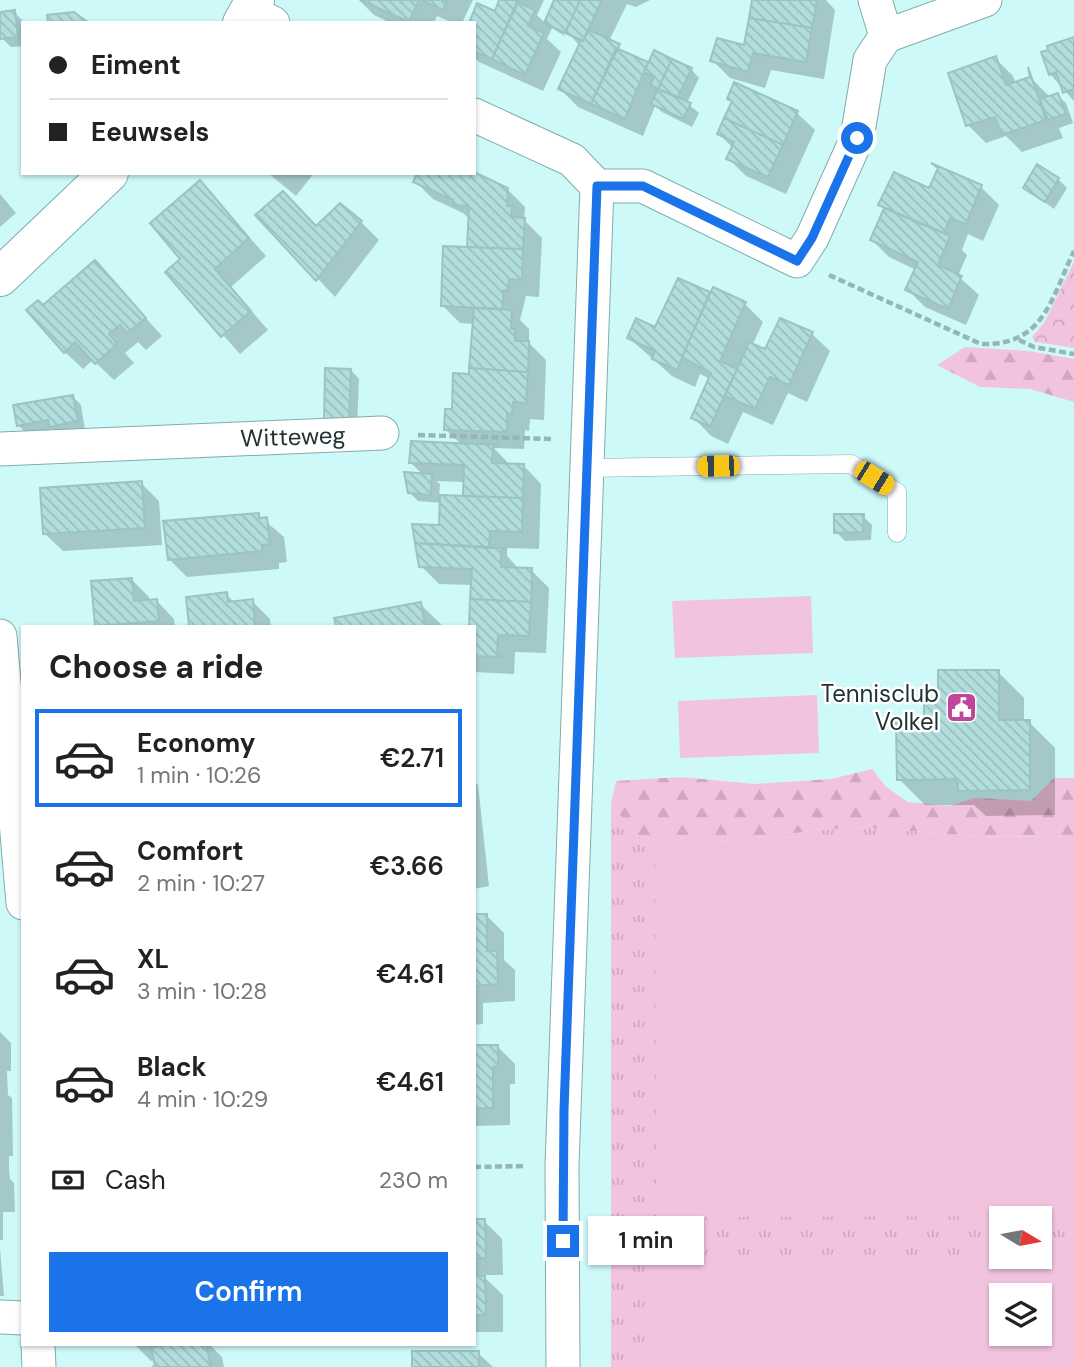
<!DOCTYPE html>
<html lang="en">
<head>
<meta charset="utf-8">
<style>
	:root { --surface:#fff; --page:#f2f2f2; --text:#222; --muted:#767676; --line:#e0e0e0; --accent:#1a73e8 }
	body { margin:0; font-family:"DM Sans",sans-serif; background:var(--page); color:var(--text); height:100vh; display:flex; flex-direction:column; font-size:26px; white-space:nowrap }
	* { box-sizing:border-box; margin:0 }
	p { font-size:23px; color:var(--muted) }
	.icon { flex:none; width:38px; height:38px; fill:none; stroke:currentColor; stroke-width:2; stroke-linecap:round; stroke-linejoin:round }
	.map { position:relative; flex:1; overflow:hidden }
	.side { position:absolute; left:21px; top:625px; width:455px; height:721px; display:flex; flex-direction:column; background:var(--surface); border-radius:0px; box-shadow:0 2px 5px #0004 }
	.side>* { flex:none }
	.hud { position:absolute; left:21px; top:21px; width:455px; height:154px; border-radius:0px; box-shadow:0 2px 5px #0004; display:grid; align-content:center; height:154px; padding:0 28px; background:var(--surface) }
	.needle { width:46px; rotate:100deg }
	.controls { position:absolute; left:989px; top:1206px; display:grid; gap:14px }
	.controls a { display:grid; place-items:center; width:63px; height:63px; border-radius:0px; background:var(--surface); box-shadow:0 2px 5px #0004; font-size:35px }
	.end { position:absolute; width:32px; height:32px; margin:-16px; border:9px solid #1a73e8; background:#fff; box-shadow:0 0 0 4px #fff }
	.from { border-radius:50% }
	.bubble { position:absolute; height:49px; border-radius:0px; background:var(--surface); box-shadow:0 2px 5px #0004; font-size:23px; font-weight:600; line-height:49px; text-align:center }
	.car { position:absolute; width:21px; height:42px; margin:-21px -10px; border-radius:9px; box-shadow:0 0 5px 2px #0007; background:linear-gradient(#f5c518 24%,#345 0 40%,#f5c518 0 76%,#345 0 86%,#f5c518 0) }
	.hud b { display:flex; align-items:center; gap:24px; height:66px; font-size:26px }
	.hud b+b { border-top:2px solid var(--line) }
	.hud i { width:18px; height:18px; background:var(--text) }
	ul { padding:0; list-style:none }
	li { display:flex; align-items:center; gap:21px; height:98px; margin:0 14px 10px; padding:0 14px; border:4px solid transparent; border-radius:0px }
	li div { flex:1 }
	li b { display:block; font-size:26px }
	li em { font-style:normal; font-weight:600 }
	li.selected { border-color:var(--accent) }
	li>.icon { width:63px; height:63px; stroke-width:1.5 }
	h2 { padding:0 28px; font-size:32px; line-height:84px }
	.pay { display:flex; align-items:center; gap:18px; height:77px; padding:0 28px; font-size:26px }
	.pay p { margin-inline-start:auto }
	.button { display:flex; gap:14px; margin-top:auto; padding:14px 28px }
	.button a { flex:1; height:80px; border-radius:0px; background:var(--accent); color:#fff; font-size:28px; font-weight:600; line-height:80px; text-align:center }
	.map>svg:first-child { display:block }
</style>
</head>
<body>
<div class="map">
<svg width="1074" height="1367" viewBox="0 0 1074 1367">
	<defs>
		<pattern id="grass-tufts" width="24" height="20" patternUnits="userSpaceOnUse" patternTransform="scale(1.75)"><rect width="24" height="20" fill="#f2c3df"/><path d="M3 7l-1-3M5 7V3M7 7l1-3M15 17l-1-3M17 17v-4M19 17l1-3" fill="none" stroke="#cfa8c0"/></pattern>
		<pattern id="forest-firs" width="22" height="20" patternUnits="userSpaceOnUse" patternTransform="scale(1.75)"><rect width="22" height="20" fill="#f2c3df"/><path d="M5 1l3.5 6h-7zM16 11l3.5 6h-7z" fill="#cfa8c0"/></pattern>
		<pattern id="park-crowns" width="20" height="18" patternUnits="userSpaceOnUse" patternTransform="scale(1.75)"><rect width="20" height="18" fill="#f2c3df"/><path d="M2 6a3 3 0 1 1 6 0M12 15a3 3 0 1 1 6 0" fill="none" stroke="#cfa8c0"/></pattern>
		<pattern id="building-back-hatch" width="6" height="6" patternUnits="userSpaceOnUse" patternTransform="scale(1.75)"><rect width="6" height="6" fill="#b2dddd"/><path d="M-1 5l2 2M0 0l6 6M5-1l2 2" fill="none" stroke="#99bebe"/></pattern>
	</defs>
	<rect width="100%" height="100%" fill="#cef9f9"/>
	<path fill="url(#grass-tufts)" fill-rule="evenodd" d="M 611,803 L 635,835 L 676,845 L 854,827 L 978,836 L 1074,837 L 1074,1367 L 611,1367 ZM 1001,1218 L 1040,1218 L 1040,1256 L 1001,1256 ZM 1001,1295 L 1040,1295 L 1040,1334 L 1001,1334 Z"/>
	<path fill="url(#forest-firs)" d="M 965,347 L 1029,351 L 1074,359 L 1074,402 L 1030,389 L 980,387 L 937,365 Z
		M 872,769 L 886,787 L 908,802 L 949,806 L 975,798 L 1031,801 L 1054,778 L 1074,778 L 1074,837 L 978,836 L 854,827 L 676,845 L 635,835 L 611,803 L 616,781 L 681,777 L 754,784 L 831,779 Z"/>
	<path fill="url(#park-crowns)" d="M 1074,262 L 1074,348 L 1035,342 L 1032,337 L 1044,323 Z"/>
	<path fill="#f2c3df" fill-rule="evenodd" d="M 811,596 L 813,653 L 675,658 L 672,601 Z
		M 817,695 L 819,753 L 680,758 L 678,701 Z
		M 1074,845 L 1074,1216 L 656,1217 L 655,846 Z
		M 653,1263 L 1074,1263 L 1074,1367 L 653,1367 ZM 1001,1295 L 1040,1295 L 1040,1334 L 1001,1334 Z"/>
	<path fill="#0003" fill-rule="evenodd" d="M 359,0 L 473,0 L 462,23 L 453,23 L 437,16 L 434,23 L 391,23 L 374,15 Z
		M 502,0 L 544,0 L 537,15 L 546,24 L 556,0 L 650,0 L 636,7 L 627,4 L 608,43 L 649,65 L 691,69 L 699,78 L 687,103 L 699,113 L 692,127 L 662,112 L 655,106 L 643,136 L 578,107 L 560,89 L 580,46 L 566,31 L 561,31 L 566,37 L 552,28 L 547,39 L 561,52 L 543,91 L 479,62 L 474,57 L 474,23 L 495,13 Z
		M 753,0 L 826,0 L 835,10 L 824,79 L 771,70 L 765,88 L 730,78 L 712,60 L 746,48 Z
		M 14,12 L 23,21 L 23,46 L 11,47 L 2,38 L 0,13 Z
		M 1074,39 L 1074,101 L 1050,74 Z
		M 995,58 L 1013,76 L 1016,84 L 1031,78 L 1050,97 L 1057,95 L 1066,103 L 1073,123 L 1059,128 L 1063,138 L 1022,152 L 1006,136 L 986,143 L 968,125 Z
		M 735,84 L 797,113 L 815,130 L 786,194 L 746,176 L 728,158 L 733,148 L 719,134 L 733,103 L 729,98 Z
		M 268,173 L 314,173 L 296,196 Z
		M 1058,179 L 1067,188 L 1054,209 L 1025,188 Z
		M 415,181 L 507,189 L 525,207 L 524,220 L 542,238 L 539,297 L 526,296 L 520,320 L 529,329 L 529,343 L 546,360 L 544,420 L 530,419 L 529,431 L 525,430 L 524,449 L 494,448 L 510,465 L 524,466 L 541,484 L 539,549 L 507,548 L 507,556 L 518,568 L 531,570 L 549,588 L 546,653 L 515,652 L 514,674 L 474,672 L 473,585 L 439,584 L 421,566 L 441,527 L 442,503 L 418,501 L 409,492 L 423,475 L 411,463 L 462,445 L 446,430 L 471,376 L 474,324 L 460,323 L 442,305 L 468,249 L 470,219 L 463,213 L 433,199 ZM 436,481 L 465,482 L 464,498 L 439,497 L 440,484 Z
		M 200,182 L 266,256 L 231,287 L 268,330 L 240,354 L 167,272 L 183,259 Z
		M 981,187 L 999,205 L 983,241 L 968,234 L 962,250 L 967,255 L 958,276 L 979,295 L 966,325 L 925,307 L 907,289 L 916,270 L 889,257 L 872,240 L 885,210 L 880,205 L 930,190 Z
		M 0,194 L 16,213 L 0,227 Z
		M 258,215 L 317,228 L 361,222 L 379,240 L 335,297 Z
		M 95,262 L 162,336 L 146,350 L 138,342 L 125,353 L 134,363 L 114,380 L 93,360 L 83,369 L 65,352 L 43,307 Z
		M 679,280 L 710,295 L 745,304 L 763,322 L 752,346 L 766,352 L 812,334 L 830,351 L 807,402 L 788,393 L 773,425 L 743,412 L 728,444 L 711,436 L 694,418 L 710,379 L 700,374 L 695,387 L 672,376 L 629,338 L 656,329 Z
		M 351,370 L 359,379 L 357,428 L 326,419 Z
		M 73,397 L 81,405 L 85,430 L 59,434 L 53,429 L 27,434 L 18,425 Z
		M 141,483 L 159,501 L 162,545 L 63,551 L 45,534 Z
		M 258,515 L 284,537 L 287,562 L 279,563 L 279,569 L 187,577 L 169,559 Z
		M 863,516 L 872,525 L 871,540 L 845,541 L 836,532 Z
		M 131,579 L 149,597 L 149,602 L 157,601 L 174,619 L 175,626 L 97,626 L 93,583 Z
		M 226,594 L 235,603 L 252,601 L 270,619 L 271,626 L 191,626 L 188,599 Z
		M 420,604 L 443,626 L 338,626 L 336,619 Z
		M 998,672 L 1024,698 L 1024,722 L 1029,722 L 1055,748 L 1055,815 L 986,816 L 974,805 L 925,805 L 899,779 L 940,699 Z
		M 474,781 L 478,785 L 489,886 L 474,889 Z
		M 474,915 L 486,915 L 504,933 L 504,960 L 515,970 L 515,1001 L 483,1003 L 483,1024 L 474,1025 Z
		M 0,1032 L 11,1043 L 11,1071 L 7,1071 L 8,1095 L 12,1098 L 13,1156 L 9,1156 L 9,1170 L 10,1179 L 14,1183 L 15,1212 L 3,1212 L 3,1240 L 0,1240 Z
		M 497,1046 L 515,1064 L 515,1084 L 510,1084 L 510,1125 L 474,1126 L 474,1047 Z
		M 474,1221 L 484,1221 L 502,1239 L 503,1275 L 482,1275 L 503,1295 L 503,1332 L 474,1332 Z
		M 0,1249 L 4,1296 L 0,1296 Z
		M 134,1344 L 209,1344 L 222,1357 L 224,1367 L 157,1367 L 155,1360 L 151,1361 Z
		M 478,1353 L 493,1367 L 414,1367 Z"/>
	<path fill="url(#building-back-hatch)" stroke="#9ac4c4" stroke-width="2" d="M 360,0 L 419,0 L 409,22 Z
		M 421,0 L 447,0 L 443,10 Z
		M 499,0 L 519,0 L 492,59 L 474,51 L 474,23 L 469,23 L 477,3 L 495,11 Z
		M 554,0 L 580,0 L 565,33 L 544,23 Z
		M 580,0 L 602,0 L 583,41 L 565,33 Z
		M 752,0 L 817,0 L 812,28 L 749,18 Z
		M 517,2 L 535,10 L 528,26 L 544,33 L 525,75 L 492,59 Z
		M 15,10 L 18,37 L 0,39 L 0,12 Z
		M 74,12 L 89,23 L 48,23 L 47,15 Z
		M 749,18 L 812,28 L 806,62 L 753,53 L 748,72 L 710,61 L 717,38 L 744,45 Z
		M 589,30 L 620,44 L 591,104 L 558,89 L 581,40 L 583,41 Z
		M 1074,37 L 1074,89 L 1063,93 L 1056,72 L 1049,75 L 1041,52 L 1048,50 L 1047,46 Z
		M 616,48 L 648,62 L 625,119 L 591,104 Z
		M 654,50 L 672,59 L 658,89 L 650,85 L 654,77 L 644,72 Z
		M 996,56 L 1006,85 L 1030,77 L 1028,67 L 1046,120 L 1002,135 L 995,117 L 966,126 L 948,73 Z
		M 672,59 L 692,68 L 678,97 L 658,89 Z
		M 734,82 L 798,111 L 783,145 L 724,118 L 732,101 L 727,99 Z
		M 658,89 L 691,103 L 683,119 L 651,104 Z
		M 1058,93 L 1066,114 L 1048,120 L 1040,99 Z
		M 724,118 L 783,145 L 768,177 L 726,159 L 734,142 L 717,134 Z
		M 931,163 L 982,185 L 966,224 L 950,218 L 944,233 L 878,205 L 894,172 L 929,188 L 938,168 Z
		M 1037,164 L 1059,178 L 1045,202 L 1023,188 Z
		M 474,172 L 508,188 L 507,206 L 512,206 L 511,217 L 525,218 L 523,249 L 467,247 L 469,206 L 453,205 L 453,200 L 413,182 L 417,173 Z
		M 200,180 L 249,238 L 215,269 L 251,311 L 221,337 L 165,272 L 180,259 L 150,223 Z
		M 283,191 L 316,226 L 340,203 L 362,221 L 316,281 L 255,215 Z
		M 884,208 L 950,236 L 938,265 L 962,276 L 948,309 L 905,290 L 918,262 L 870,240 Z
		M 443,246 L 523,249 L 522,280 L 509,279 L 508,291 L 504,290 L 502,309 L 441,306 Z
		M 95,260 L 146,318 L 127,333 L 120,325 L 109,334 L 117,344 L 95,364 L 75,342 L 64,353 L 26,310 L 38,300 L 43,305 Z
		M 678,278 L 710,292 L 677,370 L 652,359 L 655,351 L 627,338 L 636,318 L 655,327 Z
		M 713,287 L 746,302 L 720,361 L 737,369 L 710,427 L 691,418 L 711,373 L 682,357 Z
		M 474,308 L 512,310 L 511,329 L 515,329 L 515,341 L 529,341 L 528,372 L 469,368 Z
		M 780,318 L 813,332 L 789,385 L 770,377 L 755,409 L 725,396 L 749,342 L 765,349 Z
		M 325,368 L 351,369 L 349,420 L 324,420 Z
		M 469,368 L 528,372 L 526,403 L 513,402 L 512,414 L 507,413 L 507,432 L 444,430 L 445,409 L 452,409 L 453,373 L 469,374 Z
		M 73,395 L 78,421 L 49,427 L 48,420 L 17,426 L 13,405 Z
		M 411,441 L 500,445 L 493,447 L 492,463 L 524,464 L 523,498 L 463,496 L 464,465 L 409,463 Z
		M 404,472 L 432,474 L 431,495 L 408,493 Z
		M 142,481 L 145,528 L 43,534 L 40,488 Z
		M 440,495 L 523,498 L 522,532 L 490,531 L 489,548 L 415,543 L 412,524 L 439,525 Z
		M 259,513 L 259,518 L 267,517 L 270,544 L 262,545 L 262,551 L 168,560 L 163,521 Z
		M 834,514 L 864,514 L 863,532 L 834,533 Z
		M 415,543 L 507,548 L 501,550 L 501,567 L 532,568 L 531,602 L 470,599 L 472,569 L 419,567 Z
		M 132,578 L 134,601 L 157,599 L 159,621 L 95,626 L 91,581 Z
		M 227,592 L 228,602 L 253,599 L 255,626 L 189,626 L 186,597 Z
		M 470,599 L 531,602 L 529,636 L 498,635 L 497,655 L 503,657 L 474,656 L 474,626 L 469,626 Z
		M 421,602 L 425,626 L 336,626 L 334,618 Z
		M 938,670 L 999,670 L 999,720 L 1030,720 L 1030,790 L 958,791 L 958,779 L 897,780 L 896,721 L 924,721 L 924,698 L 938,698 Z
		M 474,914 L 487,914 L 487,951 L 497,951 L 498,984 L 474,986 Z
		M 474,1045 L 498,1045 L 498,1067 L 493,1067 L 493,1108 L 474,1108 Z
		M 474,1219 L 485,1219 L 486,1258 L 474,1258 Z
		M 474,1276 L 485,1276 L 486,1315 L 474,1315 Z
		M 170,1344 L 206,1344 L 211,1367 L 152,1367 L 155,1366 L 151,1348 Z
		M 412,1351 L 479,1351 L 479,1367 L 412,1367 Z"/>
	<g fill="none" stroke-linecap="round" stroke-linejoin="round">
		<defs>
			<path id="service" d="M 585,468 L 851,464 L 897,492 L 897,533"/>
			<path id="minor" d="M 875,0 L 886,36
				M 250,12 L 273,23
				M 474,115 L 572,160 L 597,186 L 562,1166 L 563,1367
				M 597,186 L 643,186 L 797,261 L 812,238 L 857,138 L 870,60 L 886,36 L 985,0
				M 0,449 L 382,433
				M 0,636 L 23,903
				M 0,1317 L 23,1318
				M 38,1344 L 39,1367"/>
			<path id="tertiary" d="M 242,23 L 255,0
				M 0,277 L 109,173"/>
		</defs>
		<use href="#service" stroke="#83acac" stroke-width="19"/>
		<use href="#minor" stroke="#83acac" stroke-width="35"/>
		<use href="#tertiary" stroke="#83acac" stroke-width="40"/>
		<path stroke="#94b6b6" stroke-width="4.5" stroke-dasharray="7 3.5" stroke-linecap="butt" d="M 829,275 L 981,344 C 1044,346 1051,299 1074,251
			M 1019,340 L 1034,347 L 1074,354
			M 418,435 L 552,439
			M 474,1167 L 526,1166"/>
		<use href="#service" stroke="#fff" stroke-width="18"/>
		<use href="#minor" stroke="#fff" stroke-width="33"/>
		<use href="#tertiary" stroke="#fff" stroke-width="38"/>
	</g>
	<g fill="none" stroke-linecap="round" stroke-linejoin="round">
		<path stroke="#1a73e8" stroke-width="9" d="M 563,1241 L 564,1110 L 597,186 L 643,186 L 797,261 L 812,238 L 857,138"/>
	</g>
	<defs>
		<symbol id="civic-square" viewBox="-11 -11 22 22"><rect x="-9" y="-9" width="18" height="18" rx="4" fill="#c04699" stroke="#fff"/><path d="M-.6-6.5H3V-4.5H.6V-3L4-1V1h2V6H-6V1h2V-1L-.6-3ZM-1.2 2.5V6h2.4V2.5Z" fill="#fff"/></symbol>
	</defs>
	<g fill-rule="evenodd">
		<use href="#civic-square" x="944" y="690" width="35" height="35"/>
	</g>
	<g text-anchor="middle" stroke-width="5" stroke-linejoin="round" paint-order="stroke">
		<g font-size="24" fill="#213233" stroke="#fff">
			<text transform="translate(293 437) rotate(-2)" y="8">Witteweg</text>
		</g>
		<g font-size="24" fill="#213233" stroke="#fff" text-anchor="end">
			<text x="939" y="702">Tennisclub<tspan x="939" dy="28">Volkel</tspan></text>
		</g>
	</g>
</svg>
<div class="controls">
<a><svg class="needle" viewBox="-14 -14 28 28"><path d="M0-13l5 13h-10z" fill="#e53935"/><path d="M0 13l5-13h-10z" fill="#767676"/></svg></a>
<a><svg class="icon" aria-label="layers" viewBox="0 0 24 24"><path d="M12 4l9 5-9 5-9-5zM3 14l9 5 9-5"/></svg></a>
</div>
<i class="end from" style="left:857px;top:138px"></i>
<i class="end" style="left:563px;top:1241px"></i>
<div class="bubble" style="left:588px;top:1216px;width:116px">1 min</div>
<i class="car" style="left:718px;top:466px;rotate:269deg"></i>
<i class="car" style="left:874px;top:478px;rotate:122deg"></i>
<div class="hud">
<b><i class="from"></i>Eiment</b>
<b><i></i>Eeuwsels</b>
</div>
<section class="side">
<h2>Choose a ride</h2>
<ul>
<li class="selected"><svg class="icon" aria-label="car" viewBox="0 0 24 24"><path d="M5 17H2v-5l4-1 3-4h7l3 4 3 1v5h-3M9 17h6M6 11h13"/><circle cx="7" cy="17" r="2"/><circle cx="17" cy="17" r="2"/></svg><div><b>Economy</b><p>1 min · 10:26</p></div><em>€2.71</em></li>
<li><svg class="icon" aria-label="car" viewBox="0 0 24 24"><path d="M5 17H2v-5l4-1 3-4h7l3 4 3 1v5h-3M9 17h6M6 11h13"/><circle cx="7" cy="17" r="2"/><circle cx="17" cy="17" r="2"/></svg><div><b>Comfort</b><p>2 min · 10:27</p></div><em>€3.66</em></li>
<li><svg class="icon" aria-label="car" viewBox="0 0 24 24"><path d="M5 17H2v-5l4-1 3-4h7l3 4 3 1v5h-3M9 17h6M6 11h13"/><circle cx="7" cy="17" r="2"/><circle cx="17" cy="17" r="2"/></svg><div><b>XL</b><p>3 min · 10:28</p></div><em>€4.61</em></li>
<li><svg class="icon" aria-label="car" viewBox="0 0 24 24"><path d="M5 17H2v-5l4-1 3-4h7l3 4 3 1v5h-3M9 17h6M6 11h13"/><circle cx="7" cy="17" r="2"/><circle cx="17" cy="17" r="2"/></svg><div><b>Black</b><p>4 min · 10:29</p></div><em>€4.61</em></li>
</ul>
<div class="pay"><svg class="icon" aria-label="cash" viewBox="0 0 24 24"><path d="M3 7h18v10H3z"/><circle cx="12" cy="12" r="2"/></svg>Cash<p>230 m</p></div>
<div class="button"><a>Confirm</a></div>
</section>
</div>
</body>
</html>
